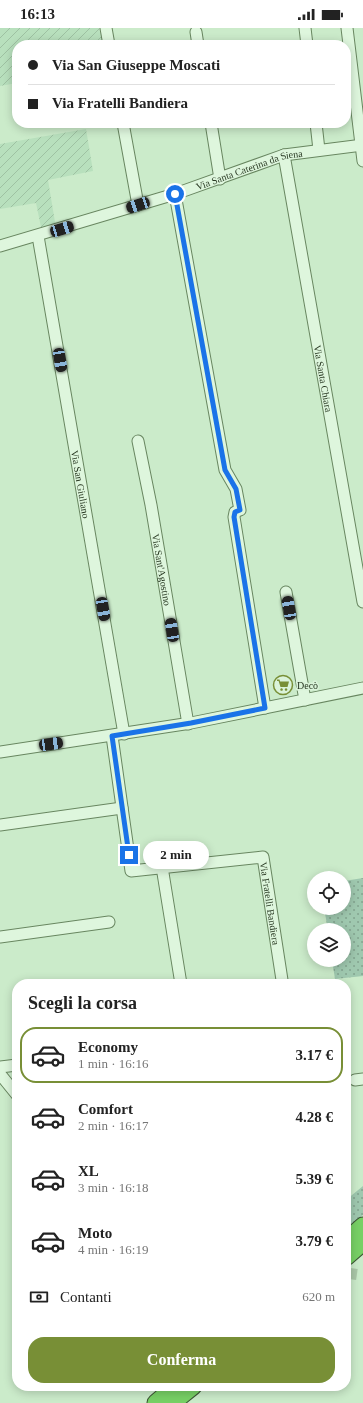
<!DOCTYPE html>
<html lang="it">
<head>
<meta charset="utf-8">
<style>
	:root { --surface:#fff; --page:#f2f2f2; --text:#222; --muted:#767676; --line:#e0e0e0; --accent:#788f36 }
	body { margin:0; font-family:"Times New Roman",serif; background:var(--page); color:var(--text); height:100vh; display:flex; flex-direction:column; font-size:15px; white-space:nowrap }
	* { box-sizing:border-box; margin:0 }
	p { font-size:13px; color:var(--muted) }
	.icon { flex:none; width:22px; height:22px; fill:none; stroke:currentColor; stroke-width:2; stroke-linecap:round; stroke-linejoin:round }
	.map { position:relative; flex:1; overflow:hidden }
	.sheet { position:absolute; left:12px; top:951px; width:339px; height:412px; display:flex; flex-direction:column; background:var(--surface); border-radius:16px; box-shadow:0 2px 10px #0003 }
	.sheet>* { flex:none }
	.banner { position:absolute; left:12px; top:12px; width:339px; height:88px; border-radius:16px; box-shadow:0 2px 10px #0003; display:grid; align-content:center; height:88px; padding:0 16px; background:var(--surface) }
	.tools { position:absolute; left:307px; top:843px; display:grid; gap:8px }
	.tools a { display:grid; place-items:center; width:44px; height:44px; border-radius:50%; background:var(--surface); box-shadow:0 2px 10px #0003; font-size:20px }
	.end { position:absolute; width:18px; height:18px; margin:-9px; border:5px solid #1a73e8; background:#fff; box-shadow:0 0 0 2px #fff }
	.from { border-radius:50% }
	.bubble { position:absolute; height:28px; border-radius:14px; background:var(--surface); box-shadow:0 2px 10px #0003; font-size:13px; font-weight:700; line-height:28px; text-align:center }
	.car { position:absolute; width:12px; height:24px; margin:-12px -6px; border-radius:5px; box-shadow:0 0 3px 1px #0007; background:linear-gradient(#222 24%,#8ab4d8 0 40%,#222 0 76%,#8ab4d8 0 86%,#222 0) }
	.banner b { display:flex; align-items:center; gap:14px; height:38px; font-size:15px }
	.banner b+b { border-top:1px solid var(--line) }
	.banner i { width:10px; height:10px; background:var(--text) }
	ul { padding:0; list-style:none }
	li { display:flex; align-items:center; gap:12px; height:56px; margin:0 8px 6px; padding:0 8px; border:2px solid transparent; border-radius:16px }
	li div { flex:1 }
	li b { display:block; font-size:15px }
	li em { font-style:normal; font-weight:700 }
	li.on { border-color:var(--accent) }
	li>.icon { width:36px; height:36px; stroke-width:1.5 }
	h2 { padding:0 16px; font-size:18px; line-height:48px }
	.pay { display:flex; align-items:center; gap:10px; height:44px; padding:0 16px; font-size:15px }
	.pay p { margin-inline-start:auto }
	.action { display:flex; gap:8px; margin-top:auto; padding:8px 16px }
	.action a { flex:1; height:46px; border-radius:16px; background:var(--accent); color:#fff; font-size:16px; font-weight:700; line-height:46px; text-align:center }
	.status { display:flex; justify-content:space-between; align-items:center; height:28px; padding:0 20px; background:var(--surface); direction:ltr }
	.status svg { height:11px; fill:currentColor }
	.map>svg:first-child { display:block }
</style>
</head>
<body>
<div class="status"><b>16:13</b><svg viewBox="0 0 49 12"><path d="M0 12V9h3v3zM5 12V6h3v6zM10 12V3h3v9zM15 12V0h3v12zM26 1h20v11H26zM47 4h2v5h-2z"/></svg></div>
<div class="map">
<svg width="363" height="1375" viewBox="0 0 363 1375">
	<defs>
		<pattern id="farmland-furrows" width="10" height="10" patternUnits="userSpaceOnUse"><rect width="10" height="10" fill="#b8e0bd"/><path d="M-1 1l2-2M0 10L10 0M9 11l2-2" fill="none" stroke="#9ec1a2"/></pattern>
		<pattern id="grass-dots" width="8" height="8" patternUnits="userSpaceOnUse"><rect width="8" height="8" fill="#9fc8af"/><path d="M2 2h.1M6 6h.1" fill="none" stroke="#82a38e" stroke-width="1.8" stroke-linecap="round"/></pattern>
	</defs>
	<rect width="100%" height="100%" fill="#cbebca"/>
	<path fill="url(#farmland-furrows)" d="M 0,0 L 99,0 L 103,17 L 17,17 L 17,55 L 0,58 Z
		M 86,101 L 93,143 L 48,152 L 56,200 L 42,204 L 36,175 L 0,181 L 0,116 Z"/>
	<path fill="url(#grass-dots)" d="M 363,850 L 363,948 L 335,951 L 332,932 L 344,932 L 344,902 L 328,902 L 324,880 L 344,880 L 344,853 Z
		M 363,1158 L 363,1187 L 346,1202 L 346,1172 Z"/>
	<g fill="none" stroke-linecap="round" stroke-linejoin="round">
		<path stroke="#aac7a8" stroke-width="11" stroke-dasharray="11 5.5" stroke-linecap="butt" d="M 346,1245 L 360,1247"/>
		<defs>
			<g id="minor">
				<path d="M 106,0 L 109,17"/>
				<path d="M 305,0 L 307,17"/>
				<path d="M 347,0 L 363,133"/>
				<path d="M 196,4 L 198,17"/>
				<path d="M 123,95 L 138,177"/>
				<path d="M 211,95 L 220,151"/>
				<path d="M 316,95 L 319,122"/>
				<path id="s1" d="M 284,127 L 363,574"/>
				<path d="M 175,166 L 225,442 L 236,461 L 240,482 L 235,484 L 234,489 L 265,680"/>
				<path id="s2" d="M 38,208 L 124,706"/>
				<path id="s3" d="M 0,218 L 175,166 L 284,127 L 363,117"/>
				<path id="s4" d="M 138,413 L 151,477 L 188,696"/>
				<path d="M 286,564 L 305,672"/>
				<path id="s5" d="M 112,708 L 131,843 L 263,829 L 282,952"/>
				<path d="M 0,724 L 191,695 L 363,660"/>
				<path d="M 0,797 L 122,780"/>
				<path d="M 162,839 L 181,956"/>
				<path d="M 0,909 L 109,894"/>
				<path d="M 0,1039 L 17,1037"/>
				<path d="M 0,1046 L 17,1067"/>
				<path d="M 355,1052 L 363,1051"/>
			</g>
			<path id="highway" d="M 346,1213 L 363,1198
				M 346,1229 L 363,1214
				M 156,1375 L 176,1358
				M 172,1375 L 193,1358"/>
		</defs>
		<use href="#minor" stroke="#688660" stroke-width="13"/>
		<use href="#highway" stroke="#3c5434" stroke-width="19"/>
		<use href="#minor" stroke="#def6dd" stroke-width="11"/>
		<use href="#highway" stroke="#77d065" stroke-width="17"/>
	</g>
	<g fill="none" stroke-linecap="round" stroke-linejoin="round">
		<path stroke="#1a73e8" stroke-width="5" d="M 129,827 L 112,708 L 191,695 L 265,680 L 234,489 L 235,484 L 240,482 L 236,461 L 225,442 L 175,166"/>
	</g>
	<defs>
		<symbol id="supermarket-ring" viewBox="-11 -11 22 22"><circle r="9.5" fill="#daf3d9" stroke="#788f36" stroke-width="1.5"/><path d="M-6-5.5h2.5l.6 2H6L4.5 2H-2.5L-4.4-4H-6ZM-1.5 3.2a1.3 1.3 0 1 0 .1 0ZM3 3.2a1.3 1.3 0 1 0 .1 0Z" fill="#788f36"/></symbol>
	</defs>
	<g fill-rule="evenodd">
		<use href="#supermarket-ring" x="272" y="646" width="22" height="22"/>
	</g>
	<g text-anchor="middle" stroke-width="3" stroke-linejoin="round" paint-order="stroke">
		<g font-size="10" fill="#283822" stroke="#daf3d9">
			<text dy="4" stroke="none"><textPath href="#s3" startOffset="261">Via Santa Caterina da Siena</textPath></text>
			<text dy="4" stroke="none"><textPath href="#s1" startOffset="227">Via Santa Chiara</textPath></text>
			<text dy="4" stroke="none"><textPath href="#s2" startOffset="252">Via San Giuliano</textPath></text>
			<text dy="4" stroke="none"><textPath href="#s4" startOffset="131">Via Sant'Agostino</textPath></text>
			<text dy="4" stroke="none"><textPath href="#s5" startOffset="316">Via Fratelli Bandiera</textPath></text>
		</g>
		<g font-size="10" fill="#283822" stroke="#daf3d9" text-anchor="start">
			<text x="297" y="661">Decò</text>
		</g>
	</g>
</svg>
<div class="tools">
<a><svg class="icon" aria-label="locate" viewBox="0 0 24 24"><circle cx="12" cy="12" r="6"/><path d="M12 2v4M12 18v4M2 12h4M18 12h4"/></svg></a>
<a><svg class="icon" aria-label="layers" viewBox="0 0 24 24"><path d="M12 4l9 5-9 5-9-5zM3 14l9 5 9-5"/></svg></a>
</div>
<i class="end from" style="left:175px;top:166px"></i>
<i class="end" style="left:129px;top:827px"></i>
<div class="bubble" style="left:143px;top:813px;width:66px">2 min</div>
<i class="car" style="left:138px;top:177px;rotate:252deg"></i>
<i class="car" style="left:62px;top:201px;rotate:73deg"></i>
<i class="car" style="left:60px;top:332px;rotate:170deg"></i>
<i class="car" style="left:289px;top:580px;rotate:350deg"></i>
<i class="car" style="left:103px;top:581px;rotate:170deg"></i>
<i class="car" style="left:172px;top:602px;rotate:351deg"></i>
<i class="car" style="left:51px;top:716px;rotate:82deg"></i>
<div class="banner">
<b><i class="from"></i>Via San Giuseppe Moscati</b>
<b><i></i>Via Fratelli Bandiera</b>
</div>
<section class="sheet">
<h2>Scegli la corsa</h2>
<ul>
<li class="on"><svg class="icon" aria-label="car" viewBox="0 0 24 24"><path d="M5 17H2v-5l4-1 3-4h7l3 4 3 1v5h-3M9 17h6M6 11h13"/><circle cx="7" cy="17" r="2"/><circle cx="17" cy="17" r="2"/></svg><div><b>Economy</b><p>1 min · 16:16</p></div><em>3.17 €</em></li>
<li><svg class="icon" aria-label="car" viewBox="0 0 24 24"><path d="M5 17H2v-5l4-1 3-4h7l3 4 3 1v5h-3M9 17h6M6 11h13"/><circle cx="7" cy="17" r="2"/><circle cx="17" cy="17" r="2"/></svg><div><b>Comfort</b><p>2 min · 16:17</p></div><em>4.28 €</em></li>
<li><svg class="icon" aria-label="car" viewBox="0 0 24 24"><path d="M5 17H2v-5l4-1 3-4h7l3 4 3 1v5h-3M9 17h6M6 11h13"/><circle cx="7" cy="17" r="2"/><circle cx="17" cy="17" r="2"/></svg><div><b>XL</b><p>3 min · 16:18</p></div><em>5.39 €</em></li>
<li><svg class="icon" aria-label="car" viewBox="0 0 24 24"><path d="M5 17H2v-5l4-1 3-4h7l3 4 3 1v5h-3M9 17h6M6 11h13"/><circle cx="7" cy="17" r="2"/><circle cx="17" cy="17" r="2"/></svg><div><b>Moto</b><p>4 min · 16:19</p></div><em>3.79 €</em></li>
</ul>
<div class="pay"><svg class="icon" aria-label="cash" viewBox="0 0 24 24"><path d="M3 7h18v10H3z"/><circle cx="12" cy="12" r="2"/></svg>Contanti<p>620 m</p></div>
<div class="action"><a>Conferma</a></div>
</section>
</div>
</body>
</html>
